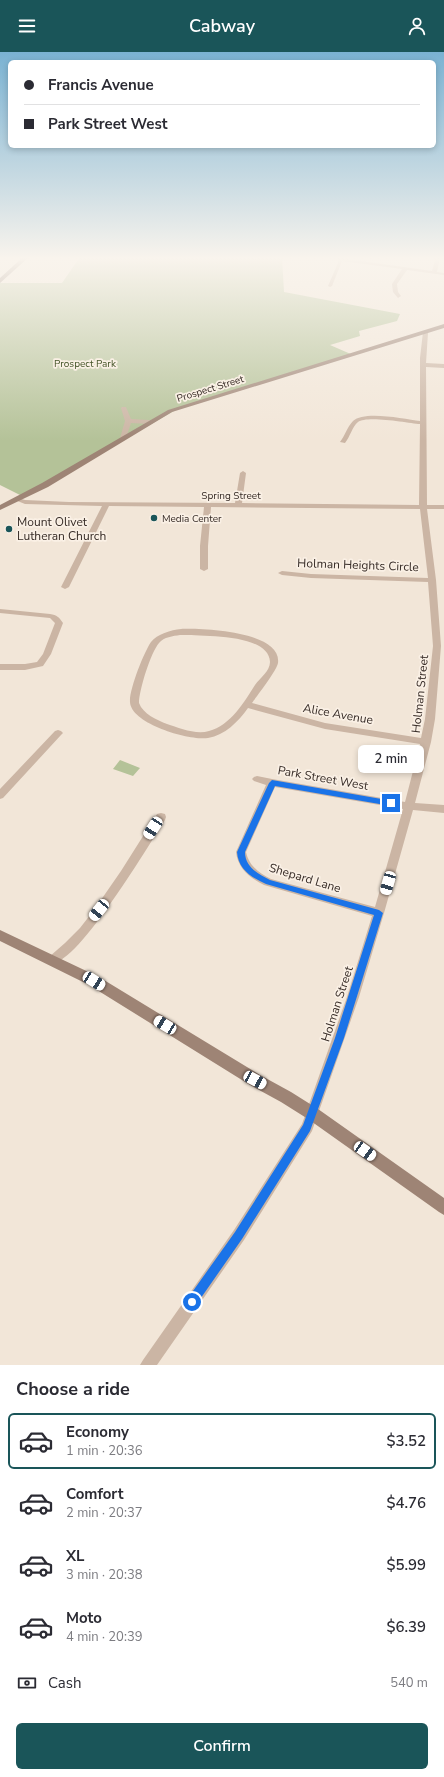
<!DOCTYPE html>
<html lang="en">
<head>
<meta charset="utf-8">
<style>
	:root { --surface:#fff; --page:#f7f7f7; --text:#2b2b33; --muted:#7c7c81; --line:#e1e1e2; --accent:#1a5559 }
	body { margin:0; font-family:"Nunito Sans",sans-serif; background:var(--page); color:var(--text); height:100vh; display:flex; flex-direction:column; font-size:15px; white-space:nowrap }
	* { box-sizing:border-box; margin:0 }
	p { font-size:13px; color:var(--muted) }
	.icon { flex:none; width:22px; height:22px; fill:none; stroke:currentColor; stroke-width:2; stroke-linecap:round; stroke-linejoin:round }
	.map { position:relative; height:1313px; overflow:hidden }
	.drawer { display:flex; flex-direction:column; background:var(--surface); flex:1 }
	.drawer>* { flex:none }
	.hud { position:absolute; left:8px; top:8px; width:428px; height:88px; border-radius:6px; box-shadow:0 2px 6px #0003; display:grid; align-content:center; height:88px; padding:0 16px; background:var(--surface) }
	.end { position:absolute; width:18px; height:18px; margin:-9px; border:5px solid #1a73e8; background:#fff; box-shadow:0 0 0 2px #fff }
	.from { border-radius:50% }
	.bubble { position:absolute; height:28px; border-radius:6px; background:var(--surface); box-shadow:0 2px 6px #0003; font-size:13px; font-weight:600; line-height:28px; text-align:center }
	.car { position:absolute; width:12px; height:24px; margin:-12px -6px; border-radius:5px; box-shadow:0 0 3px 1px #0007; background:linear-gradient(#fff 24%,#345 0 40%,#fff 0 76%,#345 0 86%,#fff 0) }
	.hud b { display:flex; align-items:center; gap:14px; height:38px; font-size:15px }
	.hud b+b { border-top:1px solid var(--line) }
	.hud i { width:10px; height:10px; background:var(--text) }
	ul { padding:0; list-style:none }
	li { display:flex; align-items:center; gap:12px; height:56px; margin:0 8px 6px; padding:0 8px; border:2px solid transparent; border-radius:6px }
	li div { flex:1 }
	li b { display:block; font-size:15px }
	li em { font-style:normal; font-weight:600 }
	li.on { border-color:var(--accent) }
	li>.icon { width:36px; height:36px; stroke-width:1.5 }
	h2 { padding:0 16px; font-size:18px; line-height:48px }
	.pay { display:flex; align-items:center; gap:10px; height:44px; padding:0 16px; font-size:15px }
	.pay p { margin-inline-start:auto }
	.action { display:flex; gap:8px; margin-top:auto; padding:8px 16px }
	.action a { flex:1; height:46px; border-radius:6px; background:var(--accent); color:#fff; font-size:16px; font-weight:600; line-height:46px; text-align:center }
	header { display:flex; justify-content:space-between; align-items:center; height:52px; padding:0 16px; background:var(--accent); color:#fff; font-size:18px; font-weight:600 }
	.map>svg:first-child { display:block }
</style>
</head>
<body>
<header><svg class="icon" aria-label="menu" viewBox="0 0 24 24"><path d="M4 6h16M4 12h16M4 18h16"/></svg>Cabway<svg class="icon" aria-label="person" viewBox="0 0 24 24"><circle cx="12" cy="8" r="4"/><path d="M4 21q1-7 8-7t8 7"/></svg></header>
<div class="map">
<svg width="444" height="1313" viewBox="0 0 444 1313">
	<rect width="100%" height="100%" fill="#f2e6d8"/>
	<path fill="#b4c298" d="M 80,205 L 282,205 L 284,240 L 400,262 L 397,269 L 359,279 L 360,284 L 330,293 L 353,303 L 181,355 L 24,445 L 0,433 L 0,231 L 62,231 Z
		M 120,708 L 140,716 L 133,724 L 113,717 Z"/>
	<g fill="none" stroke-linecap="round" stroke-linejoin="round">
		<path fill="#cbb5a4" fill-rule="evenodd" d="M 332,205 L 432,219 L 436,205 L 440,205 L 437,220 L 444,221 L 444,223 L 407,218 L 397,232 L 398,240 L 401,244 L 398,246 L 393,240 L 392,232 L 402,217 L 342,209 L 332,234 L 330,235 L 328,234 L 338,211 L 338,208 Z
			M 423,280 L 428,281 L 426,311 L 444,312 L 444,316 L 426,315 L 427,453 L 444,453 L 444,457 L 427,457 L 436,528 L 441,594 L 435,667 L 431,690 L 415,751 L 444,753 L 444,761 L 413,758 L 384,861 L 359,945 L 312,1079 L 244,1188 L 157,1313 L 140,1313 L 143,1308 L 234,1178 L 302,1072 L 347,945 L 372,864 L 264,833 C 250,826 238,817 236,800 L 266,733 L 254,729 L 252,727 L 254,725 L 257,724 L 272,727 L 405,750 L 420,692 L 325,677 L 248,656 C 238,670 225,683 208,686 C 190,689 131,672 130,650 C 129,638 144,600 151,590 C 157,582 171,578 181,577 C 201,576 282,579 278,611 C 277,618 257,644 252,651 L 325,671 L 421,686 L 425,667 L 433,594 L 428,530 L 311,526 L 282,523 L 278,521 L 282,519 L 311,522 L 428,526 L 420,457 L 211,455 L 208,494 L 208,517 L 204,519 L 200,517 L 200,494 L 204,455 L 109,454 L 69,535 L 65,537 L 61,535 L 102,454 L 25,452 L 15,448 L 18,446 L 25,448 L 69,450 L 235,451 L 240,421 L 243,419 L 246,421 L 242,451 L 419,453 L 420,372 C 408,371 367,363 358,370 C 352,375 350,385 345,391 L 340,390 C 345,384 347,375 353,369 C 364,358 405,367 420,369 L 420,306 ZM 180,583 C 200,584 269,581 270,610 C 270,619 260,626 255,633 C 245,649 230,674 209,679 C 196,683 179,676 167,672 C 157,668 143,662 139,651 C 139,638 151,600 159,591 C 164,585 173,584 180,583 ZM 275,735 L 403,757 L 375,855 L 271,827 C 259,821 249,814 246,800 Z
			M 122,355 L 126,355 L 131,367 L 149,368 L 152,370 L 149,372 L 131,371 L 126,386 L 121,387 L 120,386 L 125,369 L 121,356 Z
			M 0,557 L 50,562 C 57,563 59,565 63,571 L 51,602 L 43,614 L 25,618 L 0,618 L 0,612 L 25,612 L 37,610 L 43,602 L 55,571 L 50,566 L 0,561 Z
			M 58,678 L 61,679 L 63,681 L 61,683 L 3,746 L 0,747 L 0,737 L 55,679 Z
			M 161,761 L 165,762 L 166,765 L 165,768 C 151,789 74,920 49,911 L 47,908 L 49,905 L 65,891 L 80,876 L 94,858 L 121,819 L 157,762 Z"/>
		<path fill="#9e8475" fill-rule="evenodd" d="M 444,272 L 444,276 L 172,360 L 48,435 L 0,458 L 0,453 L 42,431 L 168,358 Z
			M 0,878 L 99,925 L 260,1023 L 291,1040 L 318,1057 L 444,1146 L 444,1163 L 439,1160 L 308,1067 L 281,1050 L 250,1033 L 89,933 L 0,889 Z"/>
		<path fill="#786156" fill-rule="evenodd" d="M 23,205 L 29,205 L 0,231 L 0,226 Z"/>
	</g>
	<linearGradient id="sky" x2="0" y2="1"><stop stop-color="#7ab2d2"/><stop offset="0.53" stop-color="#f9f4ed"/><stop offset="1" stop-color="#f9f4ed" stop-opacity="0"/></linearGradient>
	<rect width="444" height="389" fill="url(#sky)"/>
	<path fill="#1a73e8" d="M 272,728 L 393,749 L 394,751 L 391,754 L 275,734 L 245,800 C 245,815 258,822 270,828 L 379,858 L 383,861 L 344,986 L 310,1079 L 242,1187 L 196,1253 L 192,1255 L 188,1253 L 187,1250 L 188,1246 L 235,1180 L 303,1073 L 335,986 L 374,863 L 266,832 C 252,826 238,817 237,800 L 269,731 Z"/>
	<g fill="#1a5559" stroke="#faf0e5" stroke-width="1.5">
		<circle cx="154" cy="466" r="4"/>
		<circle cx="9" cy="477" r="4"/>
	</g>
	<g text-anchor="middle" stroke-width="3.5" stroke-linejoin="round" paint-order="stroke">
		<g font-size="10" fill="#455529" stroke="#faf0e5">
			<text x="85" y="315">Prospect Park</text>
		</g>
		<g font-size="10" fill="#362b26" stroke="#faf0e5">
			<text transform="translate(210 336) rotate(-17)" y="4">Prospect Street</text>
			<text x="231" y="447">Spring Street</text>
		</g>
		<g font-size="10" fill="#362b26" stroke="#faf0e5" text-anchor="start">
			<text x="162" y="470">Media Center</text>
		</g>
		<g font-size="12" fill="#362b26" stroke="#faf0e5" text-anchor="start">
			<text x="17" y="474">Mount Olivet<tspan x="17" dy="14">Lutheran Church</tspan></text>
		</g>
		<g font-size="12" fill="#362b26" stroke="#faf0e5">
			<text transform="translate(358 513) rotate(2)" y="4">Holman Heights Circle</text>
			<text transform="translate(420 642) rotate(-84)" y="4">Holman Street</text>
			<text transform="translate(338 662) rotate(10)" y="4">Alice Avenue</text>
			<text transform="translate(323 726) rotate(10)" y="4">Park Street West</text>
			<text transform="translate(305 826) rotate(17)" y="4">Shepard Lane</text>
			<text transform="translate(337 952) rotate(-72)" y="4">Holman Street</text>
		</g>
	</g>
</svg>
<i class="end from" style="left:192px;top:1250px"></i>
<i class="end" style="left:391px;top:751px"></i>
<div class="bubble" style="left:358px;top:693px;width:66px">2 min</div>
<i class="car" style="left:153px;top:776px;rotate:213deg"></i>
<i class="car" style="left:388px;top:831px;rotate:196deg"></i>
<i class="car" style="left:99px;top:858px;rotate:219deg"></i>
<i class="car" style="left:94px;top:929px;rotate:122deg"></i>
<i class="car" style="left:165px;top:973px;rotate:301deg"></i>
<i class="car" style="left:255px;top:1028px;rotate:118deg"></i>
<i class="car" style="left:365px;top:1099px;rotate:125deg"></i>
<div class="hud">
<b><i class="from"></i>Francis Avenue</b>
<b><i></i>Park Street West</b>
</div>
</div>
<section class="drawer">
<h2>Choose a ride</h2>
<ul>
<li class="on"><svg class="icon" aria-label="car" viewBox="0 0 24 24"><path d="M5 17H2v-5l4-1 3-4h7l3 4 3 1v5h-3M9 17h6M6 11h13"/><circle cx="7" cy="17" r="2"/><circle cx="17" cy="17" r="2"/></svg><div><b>Economy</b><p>1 min · 20:36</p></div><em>$3.52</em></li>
<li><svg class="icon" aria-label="car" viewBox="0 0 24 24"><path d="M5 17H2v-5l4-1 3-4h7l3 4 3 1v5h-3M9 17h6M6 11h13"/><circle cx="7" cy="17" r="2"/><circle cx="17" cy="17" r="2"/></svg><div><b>Comfort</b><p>2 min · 20:37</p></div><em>$4.76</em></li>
<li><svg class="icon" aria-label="car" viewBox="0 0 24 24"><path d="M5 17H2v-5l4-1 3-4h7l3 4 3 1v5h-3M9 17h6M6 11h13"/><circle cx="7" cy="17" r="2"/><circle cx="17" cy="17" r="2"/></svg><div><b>XL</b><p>3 min · 20:38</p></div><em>$5.99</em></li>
<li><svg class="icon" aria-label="car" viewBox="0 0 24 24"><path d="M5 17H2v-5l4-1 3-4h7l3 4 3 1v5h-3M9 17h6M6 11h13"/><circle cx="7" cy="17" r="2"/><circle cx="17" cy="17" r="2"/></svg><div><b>Moto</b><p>4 min · 20:39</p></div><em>$6.39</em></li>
</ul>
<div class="pay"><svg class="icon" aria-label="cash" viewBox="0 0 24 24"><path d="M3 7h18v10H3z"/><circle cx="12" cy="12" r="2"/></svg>Cash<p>540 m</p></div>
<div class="action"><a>Confirm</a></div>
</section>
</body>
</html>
